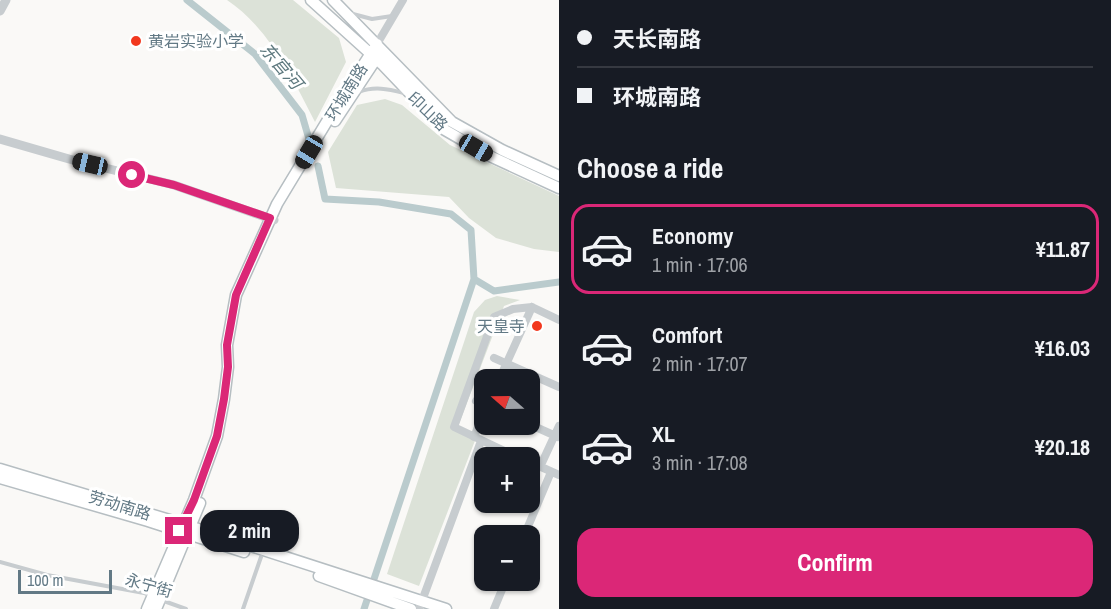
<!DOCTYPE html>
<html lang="en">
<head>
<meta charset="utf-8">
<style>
	:root { --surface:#171b24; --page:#20242c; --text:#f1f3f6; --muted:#9ea1a6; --line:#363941; --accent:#db2777 }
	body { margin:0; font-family:"Archivo Narrow","Noto Sans SC",sans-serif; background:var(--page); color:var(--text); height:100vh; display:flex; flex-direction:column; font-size:22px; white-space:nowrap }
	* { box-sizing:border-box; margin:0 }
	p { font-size:20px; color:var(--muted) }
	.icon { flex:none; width:33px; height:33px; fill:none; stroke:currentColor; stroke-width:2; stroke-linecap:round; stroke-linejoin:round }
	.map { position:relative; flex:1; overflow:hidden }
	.side { display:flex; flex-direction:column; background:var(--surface); width:552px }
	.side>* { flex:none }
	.top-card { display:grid; align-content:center; height:132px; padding:0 18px; background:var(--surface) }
	.needle { width:39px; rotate:290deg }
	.buttons { position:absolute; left:474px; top:369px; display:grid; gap:12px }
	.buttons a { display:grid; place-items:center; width:66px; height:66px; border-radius:12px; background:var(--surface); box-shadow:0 2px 4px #0004; font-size:30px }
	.scale { position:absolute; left:18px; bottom:15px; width:94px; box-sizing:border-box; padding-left:6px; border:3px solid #627985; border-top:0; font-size:16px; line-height:21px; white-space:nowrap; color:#627985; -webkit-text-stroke:4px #fff; paint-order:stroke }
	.end { position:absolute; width:27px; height:27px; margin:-14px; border:8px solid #db2777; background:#fff; box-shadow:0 0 0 3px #fff }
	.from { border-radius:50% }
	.bubble { position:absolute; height:42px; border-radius:18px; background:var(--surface); box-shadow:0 2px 4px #0004; font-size:20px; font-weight:800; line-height:42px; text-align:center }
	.car { position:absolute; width:18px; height:36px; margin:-18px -9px; border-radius:8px; box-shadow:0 0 4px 2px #0007; background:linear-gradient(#222 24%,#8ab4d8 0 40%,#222 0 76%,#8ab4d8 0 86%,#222 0) }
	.top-card b { display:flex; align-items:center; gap:21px; height:57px; font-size:22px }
	.top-card b+b { border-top:2px solid var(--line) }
	.top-card i { width:15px; height:15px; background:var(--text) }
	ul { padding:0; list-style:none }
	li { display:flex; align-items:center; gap:18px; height:90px; margin:0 12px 9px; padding:0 6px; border:3px solid transparent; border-radius:18px }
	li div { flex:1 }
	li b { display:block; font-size:22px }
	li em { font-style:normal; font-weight:800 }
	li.on { border-color:var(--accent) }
	li>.icon { width:54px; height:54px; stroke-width:1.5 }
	h2 { padding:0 18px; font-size:27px; line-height:72px }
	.primary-button { display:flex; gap:12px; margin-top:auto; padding:12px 18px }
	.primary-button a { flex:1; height:69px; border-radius:18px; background:var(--accent); color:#fff; font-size:24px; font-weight:800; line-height:69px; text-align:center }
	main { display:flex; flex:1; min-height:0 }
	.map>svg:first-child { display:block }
</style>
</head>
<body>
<main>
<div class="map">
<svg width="559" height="609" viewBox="0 0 559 609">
	<rect width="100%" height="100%" fill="#faf9f7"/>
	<path fill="#dce2d8" d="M 227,0 L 293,0 L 339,38 L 346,62 L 315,122 C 293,79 269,28 227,0 Z
		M 385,99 L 402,105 L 450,145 L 559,196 L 559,252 L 534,249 L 496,238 L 469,218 L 449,197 L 336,188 L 328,152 L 357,105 Z
		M 497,296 L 520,300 L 504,306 L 457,429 L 476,438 L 419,586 L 387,574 L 474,312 L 485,300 Z"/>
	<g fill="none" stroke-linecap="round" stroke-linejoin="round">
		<path stroke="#bacbcd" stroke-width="7" d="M 187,0 L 255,54 L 302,115 L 309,139
			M 318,166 L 325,199 L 379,202 L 451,214 L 471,230 L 474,279 L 364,609
			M 474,279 L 494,291 L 559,282"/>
		<defs>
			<path id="secondary" d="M 311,0 L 383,65 L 445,130 L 492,157 L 559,188
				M 333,0 L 452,122 L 502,150 L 559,176
				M 335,121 L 376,59 L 377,44
				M 0,469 L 183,524 L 446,609
				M 0,478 L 148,521 L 244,552
				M 319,576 L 411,609
				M 147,609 L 194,500 L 217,436 L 224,399 L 228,367 L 227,345 L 236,295 L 277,204 L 332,113 L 377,44
				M 156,609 L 200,503"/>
		</defs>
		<use href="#secondary" stroke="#b6bec2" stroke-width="13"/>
		<path stroke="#c7cccf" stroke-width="4" d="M 353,14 L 372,19 L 392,16
			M 359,92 C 374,86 388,89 404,93
			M 0,562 L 47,575 L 144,593 L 151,596
			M 161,600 L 186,609
			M 243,609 L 261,557"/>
		<path stroke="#c7cccf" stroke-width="8" d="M 377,44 L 403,0
			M 532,307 L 559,320
			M 494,358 L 559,387
			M 499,380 L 532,307
			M 476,401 L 484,405
			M 529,424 L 558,437
			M 474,437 L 484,412
			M 519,458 L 454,427 L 494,317 L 513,309 L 532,307
			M 530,462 L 559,475
			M 540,467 L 559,426
			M 524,536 L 551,472
			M 419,609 L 481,441
			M 494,609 L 506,580"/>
		<path stroke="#c7cccf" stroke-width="9" d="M 0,11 L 6,0
			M 0,139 L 69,159 L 174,185 L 274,220"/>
		<use href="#secondary" stroke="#fff" stroke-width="10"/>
	</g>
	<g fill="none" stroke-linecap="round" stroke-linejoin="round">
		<path stroke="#db2777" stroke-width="8" d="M 132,175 L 174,185 L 270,218 L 236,295 L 227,345 L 228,367 L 224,399 L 217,436 L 194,500 L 179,531"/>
	</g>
	<g fill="#f2381e" stroke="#fff" stroke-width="2">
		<circle cx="136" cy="41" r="6"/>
		<circle cx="537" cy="326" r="6"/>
	</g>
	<g text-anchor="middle" stroke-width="6" stroke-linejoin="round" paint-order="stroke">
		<g font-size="16" fill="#627985" stroke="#fff" text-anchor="start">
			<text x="148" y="47">黄岩实验小学</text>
			<text x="525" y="332" text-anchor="end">天皇寺</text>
		</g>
		<g font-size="16" fill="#627985" stroke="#fff">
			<text transform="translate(346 92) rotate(-58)" y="6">环城南路</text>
			<text transform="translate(428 111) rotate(44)" y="6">印山路</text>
			<text transform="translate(120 505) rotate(17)" y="6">劳动南路</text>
			<text transform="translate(149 585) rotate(16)" y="6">永宁街</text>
		</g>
		<g font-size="18" font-style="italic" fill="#5d787e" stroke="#fff">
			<text transform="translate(281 66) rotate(50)" y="6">东官河</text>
		</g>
	</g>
</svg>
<div class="buttons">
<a><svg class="needle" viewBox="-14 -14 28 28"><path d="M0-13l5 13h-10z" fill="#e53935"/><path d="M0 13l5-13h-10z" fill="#9ea1a6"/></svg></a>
<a>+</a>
<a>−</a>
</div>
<div class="scale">100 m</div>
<i class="end from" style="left:132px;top:175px"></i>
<i class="end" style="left:179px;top:531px"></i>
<div class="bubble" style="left:200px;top:510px;width:99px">2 min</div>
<i class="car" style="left:476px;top:148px;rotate:120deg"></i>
<i class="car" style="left:309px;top:152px;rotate:211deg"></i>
<i class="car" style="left:90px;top:164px;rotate:283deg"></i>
</div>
<section class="side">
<div class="top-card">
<b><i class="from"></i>天长南路</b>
<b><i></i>环城南路</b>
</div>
<h2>Choose a ride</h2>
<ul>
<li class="on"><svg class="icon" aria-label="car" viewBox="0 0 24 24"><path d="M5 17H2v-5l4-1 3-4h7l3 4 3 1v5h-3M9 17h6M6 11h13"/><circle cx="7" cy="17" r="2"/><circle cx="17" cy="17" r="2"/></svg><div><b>Economy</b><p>1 min · 17:06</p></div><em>¥11.87</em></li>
<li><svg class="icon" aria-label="car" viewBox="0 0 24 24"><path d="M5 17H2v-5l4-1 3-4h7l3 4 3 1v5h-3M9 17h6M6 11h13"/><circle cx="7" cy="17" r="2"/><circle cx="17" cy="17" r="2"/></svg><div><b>Comfort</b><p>2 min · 17:07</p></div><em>¥16.03</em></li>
<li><svg class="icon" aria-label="car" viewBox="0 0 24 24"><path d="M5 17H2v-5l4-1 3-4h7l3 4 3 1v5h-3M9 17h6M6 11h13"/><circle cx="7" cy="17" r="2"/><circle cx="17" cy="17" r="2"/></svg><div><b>XL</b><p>3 min · 17:08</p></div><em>¥20.18</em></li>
</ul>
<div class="primary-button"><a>Confirm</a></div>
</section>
</main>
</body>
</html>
